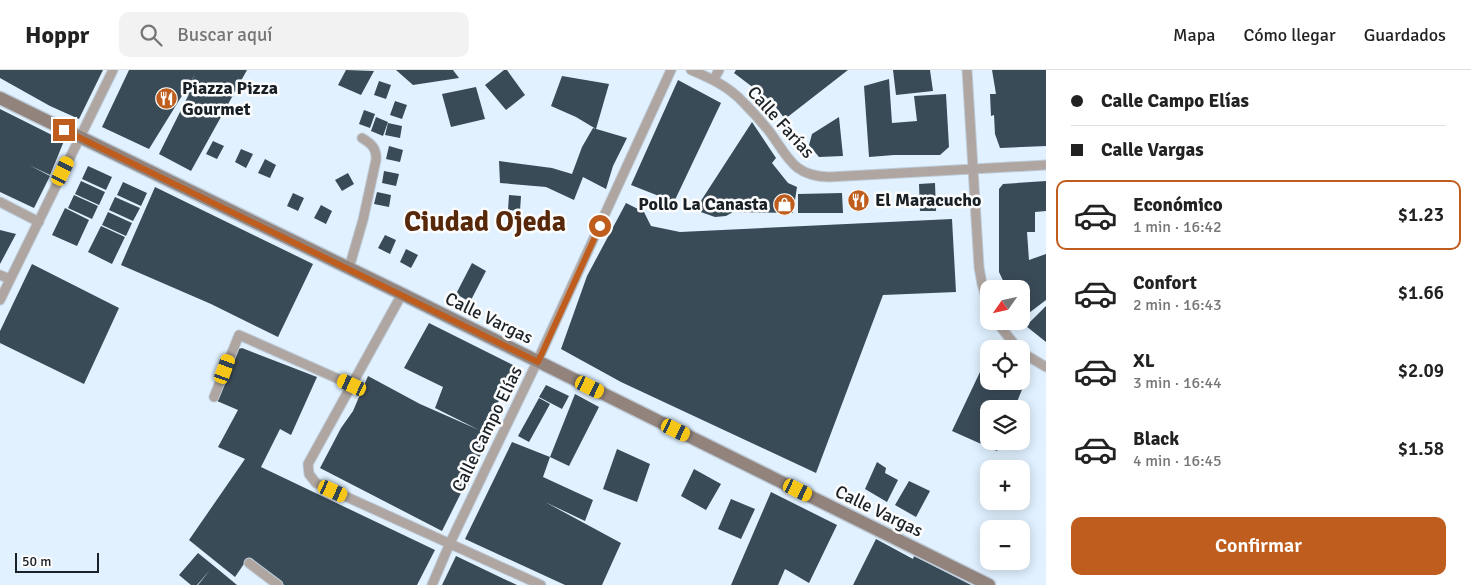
<!DOCTYPE html>
<html lang="es">
<head>
<meta charset="utf-8">
<style>
	:root { --surface:#fff; --page:#f2f2f2; --text:#222; --muted:#767676; --line:#e0e0e0; --accent:#be5d1d }
	body { margin:0; font-family:Signika,sans-serif; background:var(--page); color:var(--text); height:100vh; display:flex; flex-direction:column; font-size:19px; white-space:nowrap }
	* { box-sizing:border-box; margin:0 }
	p { font-size:16px; color:var(--muted) }
	.icon { flex:none; width:28px; height:28px; fill:none; stroke:currentColor; stroke-width:2; stroke-linecap:round; stroke-linejoin:round }
	.map { position:relative; flex:1; overflow:hidden }
	.sheet { display:flex; flex-direction:column; background:var(--surface); width:425px }
	.sheet>* { flex:none }
	.hud { display:grid; align-content:center; height:110px; padding:0 25px; background:var(--surface) }
	.needle { width:32px; rotate:236deg }
	.controls { position:absolute; left:980px; top:210px; display:grid; gap:10px }
	.controls a { display:grid; place-items:center; width:50px; height:50px; border-radius:10px; background:var(--surface); box-shadow:0 2px 12px #0003; font-size:25px }
	.scale { position:absolute; left:15px; bottom:12px; width:84px; box-sizing:border-box; padding-left:5px; border:2px solid #192026; border-top:0; font-size:14px; line-height:18px; white-space:nowrap; color:#192026; -webkit-text-stroke:4px #fcfcfc; paint-order:stroke }
	.end { position:absolute; width:22px; height:22px; margin:-11px; border:6px solid #be5d1d; background:#fff; box-shadow:0 0 0 2px #fff }
	.from { border-radius:50% }
	.car { position:absolute; width:15px; height:30px; margin:-15px -8px; border-radius:6px; box-shadow:0 0 4px 1px #0007; background:linear-gradient(#f5c518 24%,#345 0 40%,#f5c518 0 76%,#345 0 86%,#f5c518 0) }
	.hud b { display:flex; align-items:center; gap:18px; height:48px; font-size:19px }
	.hud b+b { border-top:1px solid var(--line) }
	.hud i { width:12px; height:12px; background:var(--text) }
	ul { padding:0; list-style:none }
	li { display:flex; align-items:center; gap:15px; height:70px; margin:0 10px 8px; padding:0 15px; border:2px solid transparent; border-radius:10px }
	li div { flex:1 }
	li b { display:block; font-size:19px }
	li em { font-style:normal; font-weight:600 }
	li.active { border-color:var(--accent) }
	li>.icon { width:45px; height:45px; stroke-width:1.5 }
	.cta { display:flex; gap:10px; margin-top:auto; padding:10px 25px }
	.cta a { flex:1; height:58px; border-radius:10px; background:var(--accent); color:#fff; font-size:20px; font-weight:600; line-height:58px; text-align:center }
	header { display:flex; align-items:center; gap:30px; box-sizing:border-box; height:70px; padding:0 25px; background:var(--surface); border-bottom:1px solid var(--line) }
	header strong { font-size:24px }
	nav { display:flex; gap:28px; margin-inline-start:auto; font-size:18px }
	.search { width:350px; height:45px; background:var(--page); display:flex; align-items:center; gap:12px; box-sizing:border-box; padding:0 18px; border-radius:10px; color:var(--muted); font-size:19px }
	main { display:flex; flex:1; min-height:0 }
	.map>svg:first-child { display:block }
</style>
</head>
<body>
<header>
<strong>Hoppr</strong>
<div class="search"><svg class="icon" aria-label="search" viewBox="0 0 24 24"><circle cx="10" cy="10" r="6"/><path d="M15 15l6 6"/></svg>Buscar aquí</div>
<nav><a>Mapa</a><a>Cómo llegar</a><a>Guardados</a></nav>
</header>
<main>
<div class="map">
<svg width="1046" height="515" viewBox="0 0 1046 515">
	<rect width="100%" height="100%" fill="#e1f1ff"/>
	<path fill="#3a4b58" d="M 0,0 L 103,0 L 79,49 L 50,36 L 0,8 Z
		M 129,0 L 247,0 L 191,101 L 159,84 L 188,26 L 184,24 L 196,3 L 149,79 L 102,57 Z
		M 346,0 L 374,1 L 361,25 L 338,15 Z
		M 396,0 L 453,0 L 459,8 L 413,15 Z
		M 504,0 L 507,0 L 525,25 L 506,40 L 485,15 Z
		M 736,0 L 848,0 L 785,49 L 771,31 L 734,3 Z
		M 893,0 L 930,0 L 933,21 L 896,25 Z
		M 992,0 L 1046,0 L 1046,76 L 1000,78 L 995,64 L 994,45 L 991,46 L 990,24 L 996,24 Z
		M 562,6 L 609,14 L 596,59 L 576,47 L 551,36 Z
		M 889,9 L 892,53 L 917,51 L 914,26 L 946,24 L 949,77 L 940,85 L 894,85 L 869,87 L 864,16 Z
		M 678,10 L 721,33 L 674,132 L 631,115 Z
		M 379,11 L 391,15 L 386,29 L 374,25 Z
		M 476,17 L 485,49 L 451,57 L 442,24 Z
		M 395,31 L 407,35 L 402,49 L 390,45 Z
		M 0,39 L 64,71 L 50,105 L 29,95 L 50,106 L 34,138 L 0,122 Z
		M 364,40 L 375,44 L 370,58 L 359,54 Z
		M 376,47 L 388,52 L 383,66 L 371,61 Z
		M 839,47 L 843,86 L 819,87 L 809,75 L 812,64 Z
		M 752,52 L 776,88 L 772,93 L 788,113 L 797,117 L 793,143 L 733,142 L 726,146 L 715,147 L 695,140 Z
		M 388,53 L 402,56 L 400,68 L 385,65 Z
		M 593,58 L 627,68 L 613,96 L 606,119 L 583,107 L 574,130 L 546,117 L 500,113 L 499,91 L 552,98 L 572,104 L 582,77 Z
		M 213,71 L 224,76 L 217,89 L 206,84 Z
		M 389,76 L 403,80 L 400,92 L 386,89 Z
		M 241,79 L 253,84 L 246,98 L 235,92 Z
		M 265,89 L 276,95 L 270,108 L 258,103 Z
		M 88,96 L 112,107 L 106,120 L 82,109 Z
		M 384,101 L 399,104 L 396,116 L 382,113 Z
		M 348,103 L 354,114 L 342,121 L 335,110 Z
		M 81,111 L 105,122 L 99,135 L 75,124 Z
		M 1046,111 L 1046,141 L 1035,142 L 1035,162 L 1027,162 L 1029,190 L 1046,184 L 1046,230 L 1021,249 L 1021,219 L 1007,219 L 999,202 L 999,119 L 1003,114 Z
		M 123,112 L 147,123 L 141,136 L 117,125 Z
		M 935,113 L 936,141 L 920,141 L 919,114 Z
		M 155,117 L 313,194 L 278,267 L 211,234 L 121,195 Z
		M 377,122 L 391,125 L 389,137 L 374,134 Z
		M 293,123 L 304,128 L 298,141 L 287,136 Z
		M 842,123 L 843,143 L 798,143 L 798,124 Z
		M 74,125 L 98,136 L 92,149 L 68,138 Z
		M 509,125 L 521,126 L 520,141 L 508,140 Z
		M 115,127 L 140,138 L 133,151 L 109,140 Z
		M 626,133 L 644,142 L 651,156 L 680,162 L 952,149 L 956,222 L 883,225 L 816,403 L 621,312 L 561,279 L 587,206 Z
		M 321,135 L 332,141 L 326,154 L 314,148 Z
		M 65,138 L 89,150 L 77,176 L 52,165 Z
		M 108,142 L 132,153 L 126,166 L 102,155 Z
		M 101,156 L 125,167 L 112,194 L 88,182 Z
		M 0,160 L 16,164 L 0,194 Z
		M 385,165 L 396,170 L 390,184 L 378,178 Z
		M 406,179 L 418,185 L 411,198 L 400,192 Z
		M 472,193 L 486,201 L 470,232 L 456,224 Z
		M 32,194 L 119,238 L 84,314 L 0,273 L 0,261 Z
		M 1046,236 L 1046,272 L 1026,256 Z
		M 429,253 L 515,296 L 496,337 L 489,364 L 467,418 L 464,417 L 442,461 L 320,398 L 341,358 L 353,341 L 368,306 L 420,334 L 479,360 L 435,338 L 443,317 L 404,298 Z
		M 242,278 L 317,307 L 291,365 L 280,359 L 261,397 L 435,480 L 417,515 L 284,515 L 248,488 L 235,507 L 189,470 L 245,389 L 218,377 L 238,340 L 217,331 L 235,280 Z
		M 989,283 L 989,311 L 1021,311 L 1021,294 L 1030,300 L 1014,339 L 989,339 L 989,371 L 1001,371 L 997,381 L 952,361 Z
		M 546,315 L 569,326 L 562,339 L 539,327 Z
		M 575,324 L 599,337 L 569,396 L 550,387 Z
		M 539,328 L 550,334 L 529,372 L 518,366 Z
		M 512,372 L 550,387 L 543,407 L 593,430 L 585,451 L 545,432 L 621,473 L 602,515 L 565,515 L 465,469 Z
		M 617,379 L 650,394 L 637,432 L 603,419 Z
		M 877,392 L 886,398 L 885,403 L 898,410 L 887,432 L 865,419 Z
		M 694,399 L 721,414 L 706,440 L 681,426 Z
		M 909,411 L 930,421 L 916,447 L 895,435 Z
		M 771,422 L 837,455 L 809,513 L 785,499 L 778,515 L 731,515 Z
		M 731,429 L 755,439 L 741,469 L 718,459 Z
		M 876,469 L 913,489 L 914,486 L 971,515 L 853,515 Z
		M 198,483 L 214,496 L 237,515 L 198,515 L 210,500 L 197,515 L 191,515 L 179,505 Z
		M 456,486 L 504,509 L 517,515 L 442,515 Z"/>
	<g fill="none" stroke-linecap="round" stroke-linejoin="round">
		<defs>
			<path id="street" d="M 691,0 C 710,8 728,16 743,32 C 752,41 761,51 769,61 C 788,86 792,106 829,107 L 1046,95
				M 967,0 L 979,197 L 982,214 L 989,236
				M 714,9 L 719,0
				M 0,132 L 39,152
				M 349,198 L 363,150 L 376,90 C 377,79 372,74 362,68
				M 0,205 L 10,209
				M 402,224 L 308,394 L 309,404 L 316,413 L 541,515
				M 0,230 L 113,0
				M 996,251 L 1018,279
				M 1021,282 L 1046,297
				M 214,327 L 239,265 L 352,315
				M 249,493 L 278,515
				M 432,515 L 450,473 L 537,292 L 671,0"/>
			<path id="secondary" d="M 0,28 L 402,224 L 989,515"/>
		</defs>
		<use href="#street" stroke="#bdcbd8" stroke-width="11"/>
		<use href="#secondary" stroke="#bdcbd8" stroke-width="15"/>
		<use href="#street" stroke="#b0a6a1" stroke-width="9"/>
		<use href="#secondary" stroke="#92837c" stroke-width="12"/>
	</g>
	<g fill="none" stroke-linecap="round" stroke-linejoin="round">
		<path stroke="#be5d1d" stroke-width="6" d="M 64,60 L 538,292 L 600,156"/>
	</g>
	<defs>
		<symbol id="restaurant-disc" viewBox="-11 -11 22 22"><circle r="9.5" fill="#be5d1d" stroke="#fcfcfc"/><path d="M-5-6h1v4h1v-4h1v4h1v-4h1v5L-1.5 .5V6h-2V.5L-5-1ZM5-6V6H3V1.5H1.5Q1.5-4 5-6Z" fill="#fff"/></symbol>
		<symbol id="shop-disc" viewBox="-11 -11 22 22"><circle r="9.5" fill="#be5d1d" stroke="#fcfcfc"/><path d="M-5-2.5h2.3a2.7 3.5 0 0 1 5.4 0H5L5.5 6h-11ZM-1.5-2.5h3a1.5 2.3 0 0 0-3 0Z" fill="#fff"/></symbol>
	</defs>
	<g fill-rule="evenodd">
		<use href="#restaurant-disc" x="154" y="16" width="25" height="25"/>
		<use href="#restaurant-disc" x="846" y="118" width="25" height="25"/>
		<use href="#shop-disc" x="772" y="122" width="25" height="25"/>
	</g>
	<g text-anchor="middle" stroke-width="5" stroke-linejoin="round" paint-order="stroke">
		<g font-size="18" font-weight="bold" fill="#192026" stroke="#fcfcfc" text-anchor="start">
			<text x="182" y="24">Piazza Pizza<tspan x="182" dy="21">Gourmet</tspan></text>
			<text x="875" y="136">El Maracucho</text>
			<text x="768" y="140" text-anchor="end">Pollo La Canasta</text>
		</g>
		<g font-size="18" fill="#192026" stroke="#fcfcfc">
			<text transform="translate(781 52) rotate(48)" y="6">Calle Farías</text>
			<text transform="translate(489 248) rotate(26)" y="6">Calle Vargas</text>
			<text transform="translate(487 359) rotate(-64)" y="6">Calle Campo Elías</text>
			<text transform="translate(879 441) rotate(26)" y="6">Calle Vargas</text>
		</g>
		<g font-size="28" font-weight="bold" fill="#57280a" stroke="#fcfcfc">
			<text x="485" y="161">Ciudad Ojeda</text>
		</g>
	</g>
</svg>
<div class="controls">
<a><svg class="needle" viewBox="-14 -14 28 28"><path d="M0-13l5 13h-10z" fill="#e53935"/><path d="M0 13l5-13h-10z" fill="#767676"/></svg></a>
<a><svg class="icon" aria-label="locate" viewBox="0 0 24 24"><circle cx="12" cy="12" r="6"/><path d="M12 2v4M12 18v4M2 12h4M18 12h4"/></svg></a>
<a><svg class="icon" aria-label="layers" viewBox="0 0 24 24"><path d="M12 4l9 5-9 5-9-5zM3 14l9 5 9-5"/></svg></a>
<a>+</a>
<a>−</a>
</div>
<div class="scale">50 m</div>
<i class="end from" style="left:600px;top:156px"></i>
<i class="end" style="left:64px;top:60px"></i>
<i class="car" style="left:63px;top:101px;rotate:26deg"></i>
<i class="car" style="left:225px;top:299px;rotate:20deg"></i>
<i class="car" style="left:352px;top:315px;rotate:295deg"></i>
<i class="car" style="left:590px;top:317px;rotate:116deg"></i>
<i class="car" style="left:676px;top:360px;rotate:116deg"></i>
<i class="car" style="left:798px;top:420px;rotate:116deg"></i>
<i class="car" style="left:333px;top:421px;rotate:114deg"></i>
</div>
<section class="sheet">
<div class="hud">
<b><i class="from"></i>Calle Campo Elías</b>
<b><i></i>Calle Vargas</b>
</div>
<ul>
<li class="active"><svg class="icon" aria-label="car" viewBox="0 0 24 24"><path d="M5 17H2v-5l4-1 3-4h7l3 4 3 1v5h-3M9 17h6M6 11h13"/><circle cx="7" cy="17" r="2"/><circle cx="17" cy="17" r="2"/></svg><div><b>Económico</b><p>1 min · 16:42</p></div><em>$1.23</em></li>
<li><svg class="icon" aria-label="car" viewBox="0 0 24 24"><path d="M5 17H2v-5l4-1 3-4h7l3 4 3 1v5h-3M9 17h6M6 11h13"/><circle cx="7" cy="17" r="2"/><circle cx="17" cy="17" r="2"/></svg><div><b>Confort</b><p>2 min · 16:43</p></div><em>$1.66</em></li>
<li><svg class="icon" aria-label="car" viewBox="0 0 24 24"><path d="M5 17H2v-5l4-1 3-4h7l3 4 3 1v5h-3M9 17h6M6 11h13"/><circle cx="7" cy="17" r="2"/><circle cx="17" cy="17" r="2"/></svg><div><b>XL</b><p>3 min · 16:44</p></div><em>$2.09</em></li>
<li><svg class="icon" aria-label="car" viewBox="0 0 24 24"><path d="M5 17H2v-5l4-1 3-4h7l3 4 3 1v5h-3M9 17h6M6 11h13"/><circle cx="7" cy="17" r="2"/><circle cx="17" cy="17" r="2"/></svg><div><b>Black</b><p>4 min · 16:45</p></div><em>$1.58</em></li>
</ul>
<div class="cta"><a>Confirmar</a></div>
</section>
</main>
</body>
</html>
